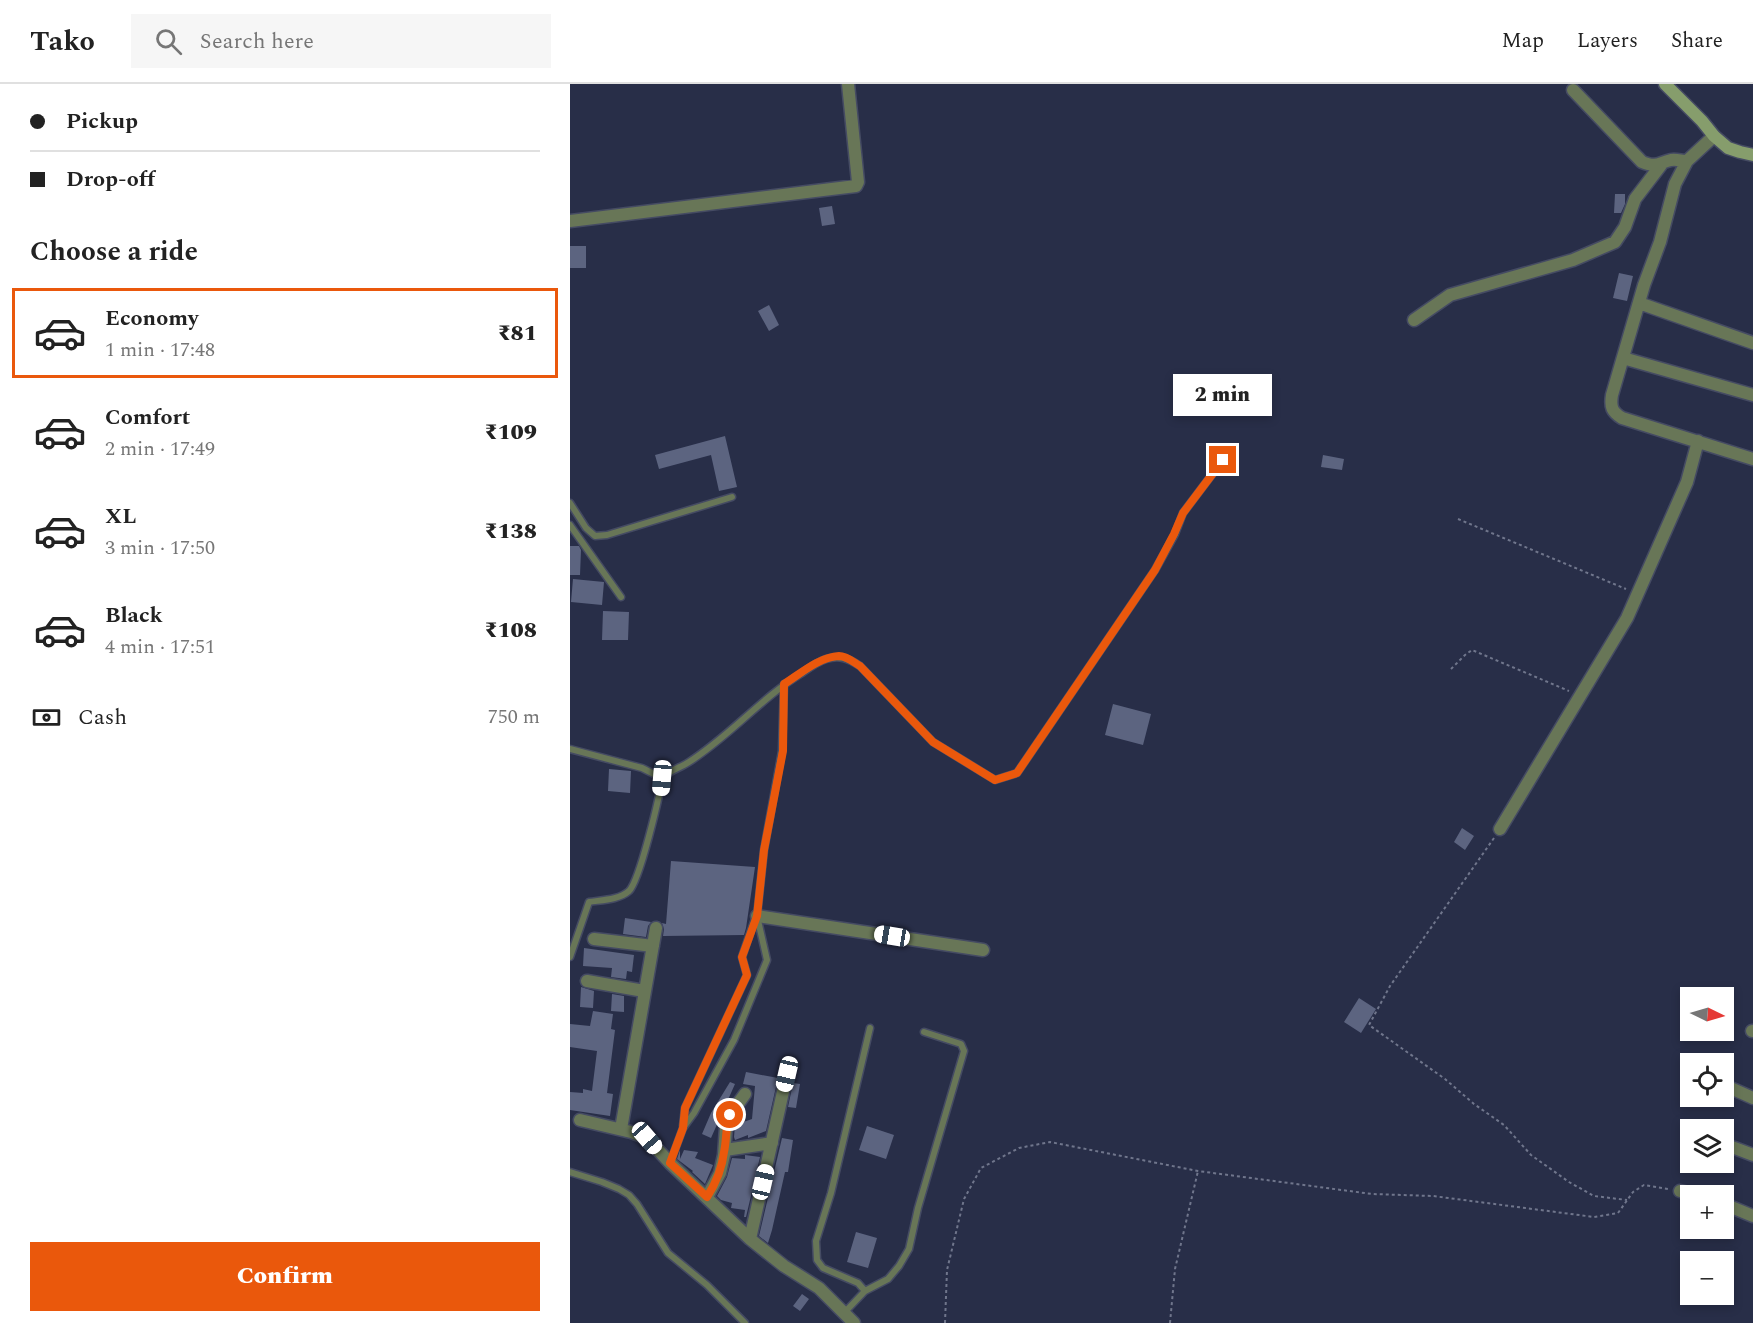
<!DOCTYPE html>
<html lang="en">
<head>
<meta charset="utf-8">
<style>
	:root { --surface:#fff; --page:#f6f6f6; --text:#222; --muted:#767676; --line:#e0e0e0; --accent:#ea580c }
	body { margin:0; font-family:Spectral,serif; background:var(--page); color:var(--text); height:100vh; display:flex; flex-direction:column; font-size:22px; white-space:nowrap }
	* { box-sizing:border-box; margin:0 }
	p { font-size:20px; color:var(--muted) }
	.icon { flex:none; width:33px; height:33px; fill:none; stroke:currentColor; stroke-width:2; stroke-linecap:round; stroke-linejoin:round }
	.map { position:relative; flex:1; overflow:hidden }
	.details { display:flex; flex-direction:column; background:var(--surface); width:570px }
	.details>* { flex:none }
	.hud { display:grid; align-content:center; height:132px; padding:0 30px; background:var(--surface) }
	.needle { width:39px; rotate:95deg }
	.tools { position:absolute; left:1110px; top:903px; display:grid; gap:12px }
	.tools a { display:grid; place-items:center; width:54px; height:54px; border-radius:0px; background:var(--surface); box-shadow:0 3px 9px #0003; font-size:30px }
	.end { position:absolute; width:27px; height:27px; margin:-14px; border:8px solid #ea580c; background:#fff; box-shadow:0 0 0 3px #fff }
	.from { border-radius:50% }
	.bubble { position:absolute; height:42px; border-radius:0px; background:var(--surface); box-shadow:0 3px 9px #0003; font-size:20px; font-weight:800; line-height:42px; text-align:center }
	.car { position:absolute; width:18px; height:36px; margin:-18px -9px; border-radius:8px; box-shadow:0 0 4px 2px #0007; background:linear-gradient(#fff 24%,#345 0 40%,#fff 0 76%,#345 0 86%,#fff 0) }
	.hud b { display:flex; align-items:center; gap:21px; height:57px; font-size:22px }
	.hud b+b { border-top:2px solid var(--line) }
	.hud i { width:15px; height:15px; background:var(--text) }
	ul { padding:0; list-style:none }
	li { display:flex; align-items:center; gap:18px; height:90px; margin:0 12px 9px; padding:0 18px; border:3px solid transparent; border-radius:0px }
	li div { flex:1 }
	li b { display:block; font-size:22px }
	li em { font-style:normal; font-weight:800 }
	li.on { border-color:var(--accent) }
	li>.icon { width:54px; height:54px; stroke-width:1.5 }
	h2 { padding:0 30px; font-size:27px; line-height:72px }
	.pay { display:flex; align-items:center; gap:15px; height:66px; padding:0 30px; font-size:22px }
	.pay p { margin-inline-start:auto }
	.action { display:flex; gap:12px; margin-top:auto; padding:12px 30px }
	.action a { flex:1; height:69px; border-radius:0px; background:var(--accent); color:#fff; font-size:24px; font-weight:800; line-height:69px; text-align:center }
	header { display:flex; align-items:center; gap:36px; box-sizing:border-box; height:84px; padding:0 30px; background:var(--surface); border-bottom:2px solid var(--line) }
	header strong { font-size:28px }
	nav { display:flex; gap:33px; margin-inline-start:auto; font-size:21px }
	.search { width:420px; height:54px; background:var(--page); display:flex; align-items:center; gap:15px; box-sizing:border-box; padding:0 21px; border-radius:0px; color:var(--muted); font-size:22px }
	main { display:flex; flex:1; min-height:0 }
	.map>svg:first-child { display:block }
</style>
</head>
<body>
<header>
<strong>Tako</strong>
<div class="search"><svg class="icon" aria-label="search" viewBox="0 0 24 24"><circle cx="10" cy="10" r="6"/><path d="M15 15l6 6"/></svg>Search here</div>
<nav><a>Map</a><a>Layers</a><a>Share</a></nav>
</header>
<main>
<section class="details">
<div class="hud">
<b><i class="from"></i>Pickup</b>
<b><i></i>Drop-off</b>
</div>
<h2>Choose a ride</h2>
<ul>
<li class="on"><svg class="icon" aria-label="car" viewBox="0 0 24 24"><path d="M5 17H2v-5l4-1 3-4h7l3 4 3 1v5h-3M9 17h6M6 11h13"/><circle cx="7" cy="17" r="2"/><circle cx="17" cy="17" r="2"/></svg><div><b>Economy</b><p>1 min · 17:48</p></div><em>₹81</em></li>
<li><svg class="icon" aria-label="car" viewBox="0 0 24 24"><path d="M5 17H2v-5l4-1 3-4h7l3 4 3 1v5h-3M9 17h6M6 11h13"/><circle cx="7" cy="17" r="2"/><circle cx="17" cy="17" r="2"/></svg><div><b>Comfort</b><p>2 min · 17:49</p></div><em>₹109</em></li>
<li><svg class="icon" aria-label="car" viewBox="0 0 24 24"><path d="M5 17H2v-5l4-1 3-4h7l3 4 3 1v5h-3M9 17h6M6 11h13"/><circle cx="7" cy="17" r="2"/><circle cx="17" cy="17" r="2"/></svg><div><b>XL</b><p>3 min · 17:50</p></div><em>₹138</em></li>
<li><svg class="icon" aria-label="car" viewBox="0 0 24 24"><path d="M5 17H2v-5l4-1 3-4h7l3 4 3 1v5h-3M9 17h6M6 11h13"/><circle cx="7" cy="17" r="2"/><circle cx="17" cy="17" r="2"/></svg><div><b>Black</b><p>4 min · 17:51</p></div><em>₹108</em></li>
</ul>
<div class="pay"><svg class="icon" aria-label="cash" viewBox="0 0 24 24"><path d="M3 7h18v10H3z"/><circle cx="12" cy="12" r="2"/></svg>Cash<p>750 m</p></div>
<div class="action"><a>Confirm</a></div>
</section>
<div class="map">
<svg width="1183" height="1239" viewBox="0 0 1183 1239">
	<rect width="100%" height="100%" fill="#282e48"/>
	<path fill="#5c6480" d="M 1045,110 L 1055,110 L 1055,120 L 1051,129 L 1044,129 Z
		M 262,122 L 265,140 L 252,142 L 249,124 Z
		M 0,162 L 16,162 L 16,184 L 0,184 Z
		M 1049,189 L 1063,192 L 1057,217 L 1043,214 Z
		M 199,221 L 209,241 L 199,247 L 188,227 Z
		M 155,352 L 167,403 L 149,407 L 141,371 L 89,385 L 85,371 Z
		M 753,371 L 774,375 L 772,386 L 751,383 Z
		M 0,462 L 9,462 L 11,466 L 10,491 L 0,491 Z
		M 3,495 L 34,498 L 32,521 L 1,518 Z
		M 33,527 L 59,528 L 58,556 L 32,556 Z
		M 543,620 L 581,630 L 573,661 L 535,651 Z
		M 39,685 L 61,687 L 60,709 L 38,707 Z
		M 892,744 L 904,752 L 895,766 L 884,758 Z
		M 101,777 L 185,783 L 176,844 L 174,851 L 93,852 L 94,845 L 92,839 L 96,840 Z
		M 55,834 L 81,838 L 78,842 L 76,853 L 53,850 Z
		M 14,864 L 64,871 L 62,888 L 57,887 L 56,895 L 41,893 L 42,884 L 13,882 Z
		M 11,903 L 24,907 L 23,924 L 10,923 Z
		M 42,910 L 54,912 L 54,928 L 41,927 Z
		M 789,914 L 806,925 L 791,949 L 774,938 Z
		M 23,927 L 43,930 L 41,945 L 45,946 L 37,1009 L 43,1010 L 40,1032 L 0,1026 L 0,1008 L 13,1009 L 13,1005 L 22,1007 L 27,967 L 0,963 L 0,940 L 20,942 Z
		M 176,988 L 208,994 L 196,1047 L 178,1054 L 178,1051 L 165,1056 L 164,1053 L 165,1041 L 182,1035 L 185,1002 L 173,1000 Z
		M 160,998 L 165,1000 L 141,1054 L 132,1050 L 141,1029 Z
		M 223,999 L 230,1000 L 226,1024 L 218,1023 Z
		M 297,1042 L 324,1051 L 316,1075 L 289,1066 Z
		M 212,1054 L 223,1056 L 218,1088 L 215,1088 L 202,1146 L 198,1159 L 189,1152 Z
		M 110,1066 L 110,1075 L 114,1066 L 128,1068 L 125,1074 L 143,1081 L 135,1100 L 122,1088 L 123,1087 L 107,1075 Z
		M 175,1071 L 190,1073 L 176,1133 L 174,1133 L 175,1126 L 161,1124 L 162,1119 L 151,1116 L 147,1112 L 157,1093 L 162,1074 L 175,1075 Z
		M 286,1148 L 307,1154 L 298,1184 L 277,1178 Z
		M 232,1210 L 239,1215 L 230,1227 L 223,1222 Z"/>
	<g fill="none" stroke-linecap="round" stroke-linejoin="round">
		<defs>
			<path id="lane" d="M 0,419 L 16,444 L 25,452 L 37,451 L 162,413
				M 0,441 L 51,513
				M 0,665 L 72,684 L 92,694 C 90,711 70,796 59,807 C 49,816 31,816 19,818 L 0,873
				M 92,694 C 100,686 110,684 119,678 C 160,652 191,614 232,589 C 239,584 247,578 256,575 C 269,571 278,574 290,582 L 363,658 L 425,696 L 447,689 L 585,486 L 605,450 L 613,429 L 653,376
				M 113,1042 L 115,1024 L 177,891 L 172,873 L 186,832
				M 100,1079 L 113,1044 L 124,1029 L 164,956 L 197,876 L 187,832 L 194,766 L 212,667 L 214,600
				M 0,1088 L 32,1098 L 49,1105 L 59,1111 L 67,1120 L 98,1169 L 137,1201 L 175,1239
				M 295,1207 L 318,1195 L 329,1182 L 339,1165 L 348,1124 L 394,967 L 391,960 L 354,948
				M 274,1229 L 295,1207 L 288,1199 L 253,1184 L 247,1176 L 246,1157 L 261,1109 L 300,944"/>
			<path id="street" d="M 1003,6 L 1072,78 C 1087,84 1088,79 1101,76 C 1106,75 1112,77 1117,77
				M 1144,52 L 1117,77 L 1105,100 L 1090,158 L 1074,201 L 1042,311 C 1040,323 1042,328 1052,334 L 1183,375
				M 0,137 L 286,102 L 288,98 L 278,0
				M 1069,219 L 1183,259
				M 844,236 L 880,211 L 1003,176 L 1045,158 L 1055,143 L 1065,115 L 1091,81
				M 1053,274 L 1183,311
				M 930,745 L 1057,534 L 1117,398 L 1128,357
				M 187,832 L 413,866
				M 24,855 L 83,862
				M 17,897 L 74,907
				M 1182,947 L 1183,947
				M 1156,1002 L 1183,1014
				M 10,1036 L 61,1048 L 77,1054 L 100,1079 L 180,1155 L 214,1182 L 249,1204 L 284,1239
				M 51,1045 L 86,844
				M 1154,1060 L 1183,1071
				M 155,1066 L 202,1059
				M 1110,1107 L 1132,1112
				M 137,1113 L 150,1089 L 154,1071 L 156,1043 L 160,1031 L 175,1010
				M 1154,1120 L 1183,1132
				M 180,1155 L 217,990"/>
			<path id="secondary" d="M 1095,0 L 1132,37 L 1144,52 L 1158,64 L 1170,68 L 1183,71"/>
		</defs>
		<use href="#lane" stroke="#454b63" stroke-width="9"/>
		<use href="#street" stroke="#454b63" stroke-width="15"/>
		<use href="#secondary" stroke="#454b63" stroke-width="15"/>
		<path stroke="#70768c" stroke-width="2" stroke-dasharray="3 3" stroke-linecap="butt" d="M 888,435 L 1056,505
			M 881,585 L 895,571 L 902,566 L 999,607
			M 924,754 L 820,902 L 799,941 L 875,995 L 904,1020 L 934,1041 L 961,1071 L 999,1098 L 1024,1112 L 1057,1116
			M 375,1239 L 377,1186 L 394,1115 L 411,1084 L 449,1064 L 480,1058 L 628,1087 L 802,1110 L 863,1112 L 1024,1133 L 1048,1129 L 1063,1108 L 1074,1101 L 1098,1105
			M 600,1239 L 605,1185 L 628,1087"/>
		<use href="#lane" stroke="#687657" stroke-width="6"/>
		<use href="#street" stroke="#687657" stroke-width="12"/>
		<use href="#secondary" stroke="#869d6c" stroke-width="12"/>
	</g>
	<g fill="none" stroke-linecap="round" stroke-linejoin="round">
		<path stroke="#ea580c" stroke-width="8" d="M 160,1031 C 155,1045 157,1054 154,1068 C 152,1085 146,1099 137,1113 L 100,1079 L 113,1044 L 115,1024 L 177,891 L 172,873 L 187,832 L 194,766 L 213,667 L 214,600 C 230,590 249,573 269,572 C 277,572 283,578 290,582 L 363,658 L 425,696 L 447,689 L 585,486 L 604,450 L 613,429 L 653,376"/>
	</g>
</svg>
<div class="tools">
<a><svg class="needle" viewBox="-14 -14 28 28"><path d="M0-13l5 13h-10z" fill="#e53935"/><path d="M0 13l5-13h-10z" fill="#767676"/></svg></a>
<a><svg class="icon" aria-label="locate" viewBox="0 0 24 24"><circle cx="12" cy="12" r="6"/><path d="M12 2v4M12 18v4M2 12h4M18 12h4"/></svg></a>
<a><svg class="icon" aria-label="layers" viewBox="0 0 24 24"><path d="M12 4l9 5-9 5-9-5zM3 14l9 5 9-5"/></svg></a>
<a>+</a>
<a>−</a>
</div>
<i class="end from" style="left:160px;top:1031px"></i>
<i class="end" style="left:653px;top:376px"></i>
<div class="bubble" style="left:603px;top:290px;width:99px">2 min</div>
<i class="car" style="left:92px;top:694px;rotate:185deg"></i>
<i class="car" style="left:322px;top:852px;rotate:279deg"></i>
<i class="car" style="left:217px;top:990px;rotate:193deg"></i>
<i class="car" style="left:77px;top:1054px;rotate:139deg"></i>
<i class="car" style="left:193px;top:1098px;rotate:13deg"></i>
</div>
</main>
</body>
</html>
